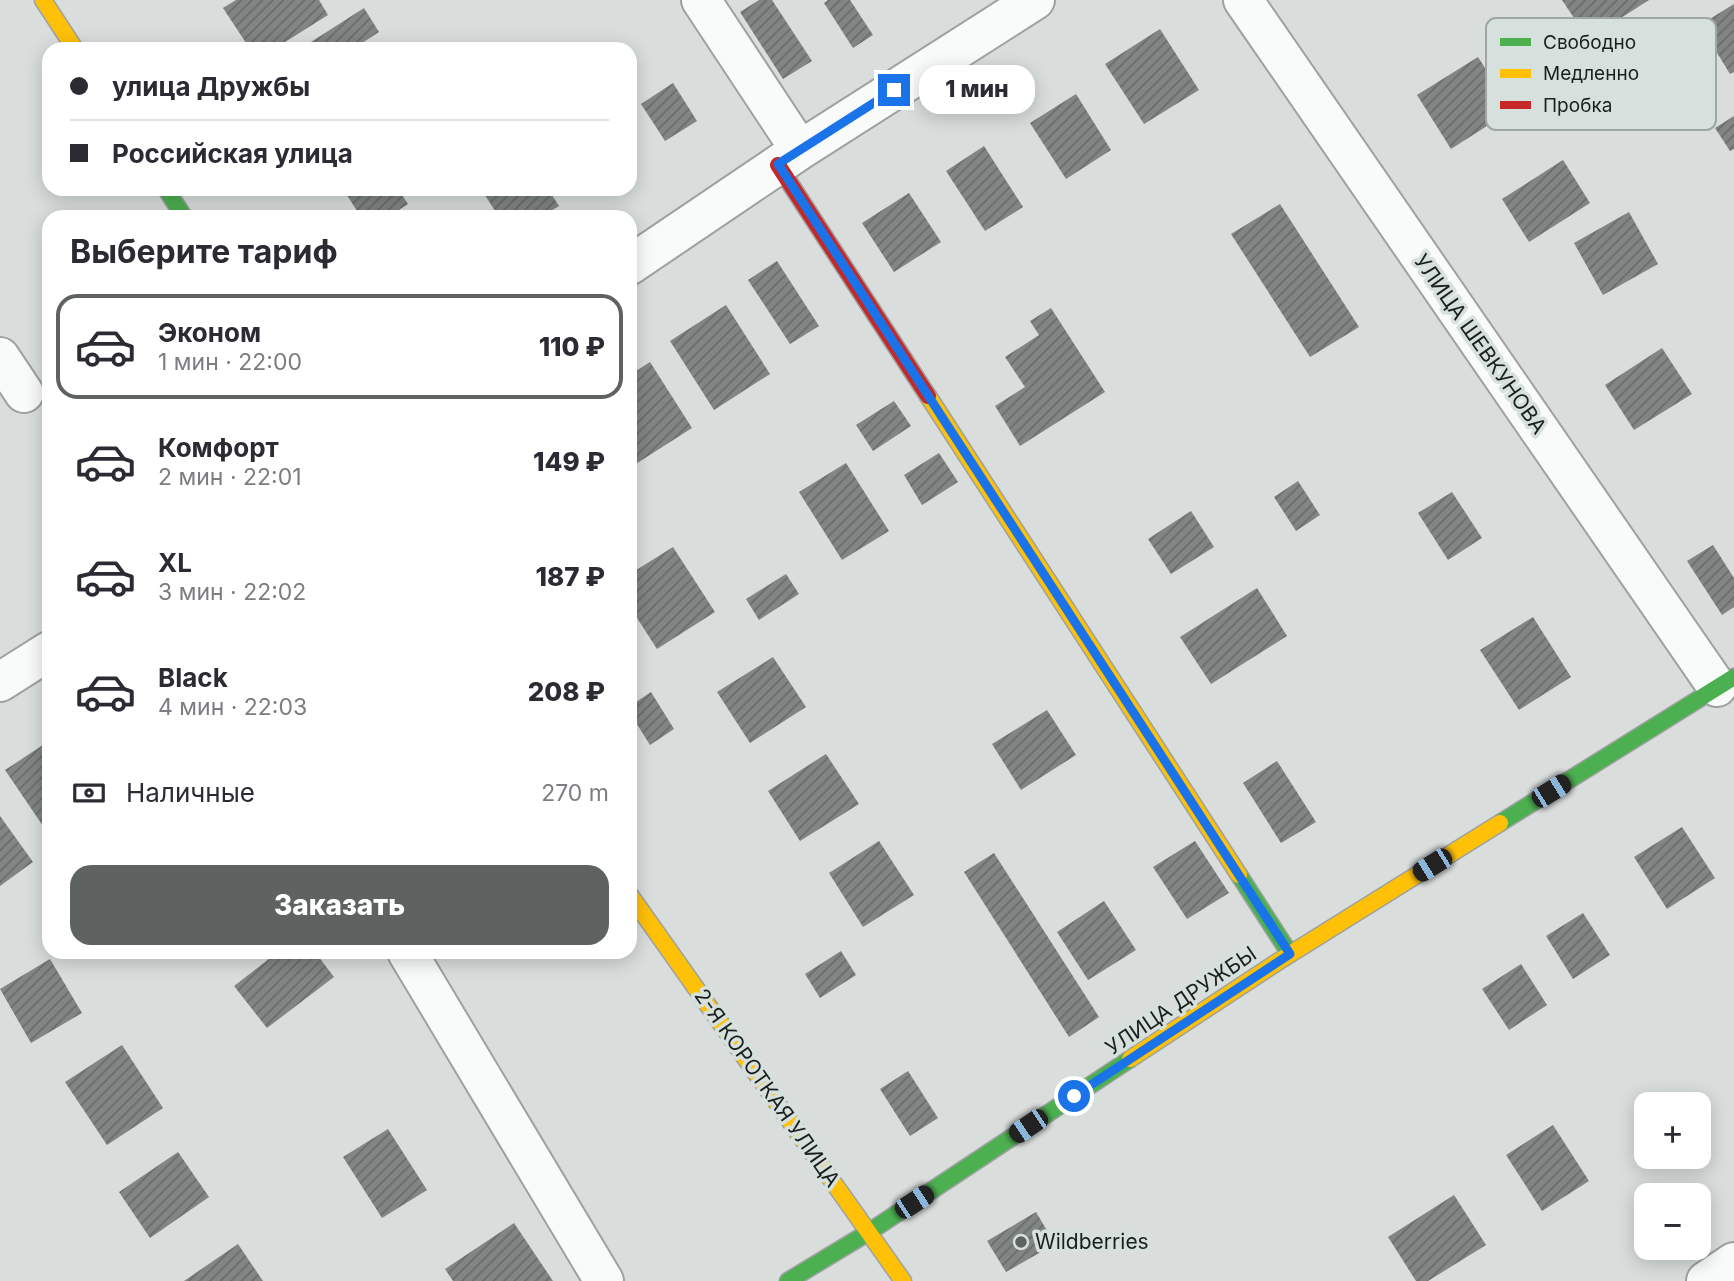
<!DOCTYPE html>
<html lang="ru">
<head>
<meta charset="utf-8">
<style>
	:root { --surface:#fff; --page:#f2f2f3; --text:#2b2b33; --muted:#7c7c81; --line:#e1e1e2; --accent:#5e6261 }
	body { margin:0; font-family:Inter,sans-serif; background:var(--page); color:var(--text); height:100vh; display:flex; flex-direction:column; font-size:26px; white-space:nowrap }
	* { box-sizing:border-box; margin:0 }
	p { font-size:23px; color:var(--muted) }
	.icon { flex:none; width:38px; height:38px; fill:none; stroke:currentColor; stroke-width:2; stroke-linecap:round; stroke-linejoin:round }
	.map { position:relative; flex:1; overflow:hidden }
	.sheet { position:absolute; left:42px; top:210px; width:595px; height:749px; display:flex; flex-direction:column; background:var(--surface); border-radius:21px; box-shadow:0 4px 18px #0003 }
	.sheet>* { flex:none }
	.hud { position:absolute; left:42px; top:42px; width:595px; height:154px; border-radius:21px; box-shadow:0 4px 18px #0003; display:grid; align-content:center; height:154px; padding:0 28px; background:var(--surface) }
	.tools { position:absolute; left:1634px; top:1092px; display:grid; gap:14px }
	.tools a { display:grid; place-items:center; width:77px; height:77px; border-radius:14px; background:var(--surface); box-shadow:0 4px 18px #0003; font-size:35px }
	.end { position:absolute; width:32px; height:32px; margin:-16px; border:9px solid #1a73e8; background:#fff; box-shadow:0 0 0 4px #fff }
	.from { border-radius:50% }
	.bubble { position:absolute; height:49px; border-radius:21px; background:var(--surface); box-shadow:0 4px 18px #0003; font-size:23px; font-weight:800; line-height:49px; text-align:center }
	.car { position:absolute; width:21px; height:42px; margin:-21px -10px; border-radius:9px; box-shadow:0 0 5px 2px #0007; background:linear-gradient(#222 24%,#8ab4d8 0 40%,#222 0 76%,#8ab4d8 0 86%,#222 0) }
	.hud b { display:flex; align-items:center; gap:24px; height:66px; font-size:26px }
	.hud b+b { border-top:2px solid var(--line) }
	.hud i { width:18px; height:18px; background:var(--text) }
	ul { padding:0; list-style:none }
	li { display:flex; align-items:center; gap:21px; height:105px; margin:0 14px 10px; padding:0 14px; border:4px solid transparent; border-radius:21px }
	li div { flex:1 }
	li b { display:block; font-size:26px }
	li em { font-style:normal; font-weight:800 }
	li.current { border-color:var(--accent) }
	li>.icon { width:63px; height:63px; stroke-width:1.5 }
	h2 { padding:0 28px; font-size:32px; line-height:84px }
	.pay { display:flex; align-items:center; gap:18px; height:77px; padding:0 28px; font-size:26px }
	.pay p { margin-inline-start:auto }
	.primary-button { display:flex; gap:14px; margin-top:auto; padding:14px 28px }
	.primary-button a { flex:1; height:80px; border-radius:21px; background:var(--accent); color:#fff; font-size:28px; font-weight:800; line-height:80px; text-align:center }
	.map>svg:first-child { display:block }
</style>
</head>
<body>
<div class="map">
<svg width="1734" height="1281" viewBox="0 0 1734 1281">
	<defs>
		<pattern id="building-hatch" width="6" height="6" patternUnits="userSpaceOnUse" patternTransform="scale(1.75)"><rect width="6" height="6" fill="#818584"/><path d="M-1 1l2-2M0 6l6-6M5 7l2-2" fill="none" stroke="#696c6b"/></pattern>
	</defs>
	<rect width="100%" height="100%" fill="#d9dedd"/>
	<path fill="url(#building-hatch)" d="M 236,0 L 319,0 L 328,15 L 274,49 L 250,49 L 223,8 Z
		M 759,0 L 772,0 L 812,61 L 783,79 L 740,12 Z
		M 828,0 L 850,0 L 873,35 L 853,48 L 824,3 Z
		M 1562,0 L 1649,0 L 1588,39 Z
		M 1734,4 L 1734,72 L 1730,74 L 1700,25 Z
		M 364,8 L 379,32 L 353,49 L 300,49 Z
		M 1160,29 L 1199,90 L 1144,124 L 1105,64 Z
		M 1478,57 L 1512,110 L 1451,149 L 1417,95 Z
		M 673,83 L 697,121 L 665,141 L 641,104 Z
		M 1076,94 L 1111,150 L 1066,179 L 1030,123 Z
		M 1734,116 L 1734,149 L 1730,151 L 1715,128 Z
		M 984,146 L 1023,207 L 985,231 L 946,171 Z
		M 1563,160 L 1590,203 L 1529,242 L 1502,199 Z
		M 343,189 L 398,189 L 408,204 L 388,217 L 361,217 Z
		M 481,189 L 548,189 L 559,206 L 541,217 L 499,217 Z
		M 909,193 L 941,242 L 894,272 L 862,223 Z
		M 1280,204 L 1359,327 L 1310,357 L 1231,234 Z
		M 1629,212 L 1658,264 L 1603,295 L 1574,243 Z
		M 777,261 L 819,326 L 790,344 L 748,280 Z
		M 726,305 L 770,374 L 714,410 L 670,341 Z
		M 1051,308 L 1105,392 L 1020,446 L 995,406 L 1025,387 L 1005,357 L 1039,335 L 1030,321 Z
		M 1662,348 L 1692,394 L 1634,430 L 1605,385 Z
		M 650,362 L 692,428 L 631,467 L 630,375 Z
		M 894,401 L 911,426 L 873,451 L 856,425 Z
		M 939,453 L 958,482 L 922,505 L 904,475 Z
		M 846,463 L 889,531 L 842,560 L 799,492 Z
		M 1298,481 L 1320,515 L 1296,531 L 1274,497 Z
		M 1452,492 L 1482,538 L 1448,560 L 1418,513 Z
		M 1191,511 L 1214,547 L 1171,574 L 1148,539 Z
		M 1713,545 L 1734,578 L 1734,607 L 1722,615 L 1687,561 Z
		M 673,547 L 715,612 L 657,649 L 630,607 L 630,574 Z
		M 786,574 L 799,594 L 759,620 L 746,599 Z
		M 1257,588 L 1287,636 L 1211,684 L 1180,637 Z
		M 1533,617 L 1571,677 L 1519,710 L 1480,650 Z
		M 773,657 L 806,707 L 750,743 L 717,692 Z
		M 651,692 L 674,729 L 650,745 L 630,713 L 630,706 Z
		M 1047,710 L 1076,755 L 1021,790 L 992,744 Z
		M 49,741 L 49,822 L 43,826 L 5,770 Z
		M 826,754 L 859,804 L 800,841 L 768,791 Z
		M 1277,761 L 1316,822 L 1281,843 L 1243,783 Z
		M 0,816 L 33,862 L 0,886 Z
		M 1682,827 L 1715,878 L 1667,909 L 1634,857 Z
		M 879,841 L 914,895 L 863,927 L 829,873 Z
		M 1195,841 L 1229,893 L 1187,919 L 1153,867 Z
		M 994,853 L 1099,1017 L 1069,1037 L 964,872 Z
		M 1104,901 L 1136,950 L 1088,980 L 1057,932 Z
		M 1583,913 L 1610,955 L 1573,979 L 1546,936 Z
		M 841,951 L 856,975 L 820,998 L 805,974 Z
		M 278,952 L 315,952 L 334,977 L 267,1028 L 234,986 Z
		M 50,959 L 82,1013 L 31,1043 L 0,989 Z
		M 1521,964 L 1547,1005 L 1509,1030 L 1482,989 Z
		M 122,1045 L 163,1108 L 107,1145 L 65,1082 Z
		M 908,1071 L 938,1118 L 910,1136 L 880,1089 Z
		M 1553,1125 L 1589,1181 L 1542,1211 L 1506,1155 Z
		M 388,1129 L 427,1190 L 382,1218 L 343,1157 Z
		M 178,1152 L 209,1197 L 150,1238 L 119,1192 Z
		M 1454,1195 L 1486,1245 L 1428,1281 L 1416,1281 L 1388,1237 Z
		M 1036,1212 L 1055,1244 L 1006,1272 L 987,1241 Z
		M 514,1223 L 553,1281 L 453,1281 L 445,1269 Z
		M 238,1244 L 263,1281 L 184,1281 Z"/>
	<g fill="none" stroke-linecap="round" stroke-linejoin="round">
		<defs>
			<path id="street" d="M 701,0 L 800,150
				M 1243,0 L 1717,687
				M 630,265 L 800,150 L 1035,0
				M 0,357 L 24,393
				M 0,682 L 49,651
				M 407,952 L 604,1281
				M 1706,1281 L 1734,1262"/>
			<path id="fast" d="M 166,189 L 184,217
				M 1500,823 L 1734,677
				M 1239,875 L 1290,954
				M 788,1281 L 869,1232 L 1130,1059"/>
			<path id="slow" d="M 43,0 L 75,49
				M 928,396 L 1239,875
				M 630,895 L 903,1281
				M 1130,1059 L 1279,961 L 1500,823"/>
			<path id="jam" d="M 778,165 L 928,396"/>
		</defs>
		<use href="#street" stroke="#9da2a0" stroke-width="42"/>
		<use href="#fast" stroke="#9da2a0" stroke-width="19"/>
		<use href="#slow" stroke="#9da2a0" stroke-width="19"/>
		<use href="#jam" stroke="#9da2a0" stroke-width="19"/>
		<use href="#street" stroke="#f9fafa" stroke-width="38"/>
		<use href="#fast" stroke="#4caf50" stroke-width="16"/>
		<use href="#slow" stroke="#ffc107" stroke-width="16"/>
		<use href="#jam" stroke="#c62828" stroke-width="16"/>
	</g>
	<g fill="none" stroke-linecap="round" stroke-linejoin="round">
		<path stroke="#1a73e8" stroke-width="9" d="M 894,90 L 778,164 L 1290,954 L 1074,1096"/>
	</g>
	<circle fill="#5e6261" stroke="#d6e1de" stroke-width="2.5" cx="1021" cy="1242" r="7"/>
	<g text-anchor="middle" stroke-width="7" stroke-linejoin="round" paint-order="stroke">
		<g font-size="21" fill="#1b1f1e" stroke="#d6e1de">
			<text transform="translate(1480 344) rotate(55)" y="7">УЛИЦА ШЕВКУНОВА</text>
			<text transform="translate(1181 1001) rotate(-34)" y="7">УЛИЦА ДРУЖБЫ</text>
			<text transform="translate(767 1088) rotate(55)" y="7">2-Я КОРОТКАЯ УЛИЦА</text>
		</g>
		<g font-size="21" fill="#1b1f1e" stroke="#d6e1de" text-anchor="start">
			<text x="1035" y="1249">Wildberries</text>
		</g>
	</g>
	<rect x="1486" y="18" width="230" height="112" rx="10" fill="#d6e1de" stroke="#9ea7a4" stroke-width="2"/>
	<rect x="1500" y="38" width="31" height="8" fill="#4caf50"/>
	<rect x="1500" y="69" width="31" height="9" fill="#ffc107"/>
	<rect x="1500" y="101" width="31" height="8" fill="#c62828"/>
	<g font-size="19" fill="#1b1f1e">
		<text x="1543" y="49">Свободно</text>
		<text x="1543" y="80">Медленно</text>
		<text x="1543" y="112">Пробка</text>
	</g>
</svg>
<div class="tools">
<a>+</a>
<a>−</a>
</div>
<i class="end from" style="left:1074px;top:1096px"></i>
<i class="end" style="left:894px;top:90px"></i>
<div class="bubble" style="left:919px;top:65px;width:116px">1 мин</div>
<i class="car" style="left:1551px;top:791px;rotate:58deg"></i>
<i class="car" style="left:1432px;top:865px;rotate:238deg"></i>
<i class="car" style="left:1028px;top:1126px;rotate:236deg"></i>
<i class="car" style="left:914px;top:1202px;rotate:57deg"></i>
<div class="hud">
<b><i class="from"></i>улица Дружбы</b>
<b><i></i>Российская улица</b>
</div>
<section class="sheet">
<h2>Выберите тариф</h2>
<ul>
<li class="current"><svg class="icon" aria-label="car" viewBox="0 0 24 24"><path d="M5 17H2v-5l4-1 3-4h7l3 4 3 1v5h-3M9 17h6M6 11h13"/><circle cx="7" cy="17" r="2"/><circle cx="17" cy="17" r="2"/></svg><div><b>Эконом</b><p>1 мин · 22:00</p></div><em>110 ₽</em></li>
<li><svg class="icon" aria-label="car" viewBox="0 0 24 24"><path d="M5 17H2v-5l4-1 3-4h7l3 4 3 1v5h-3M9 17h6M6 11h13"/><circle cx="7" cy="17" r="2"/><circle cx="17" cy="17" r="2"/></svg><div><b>Комфорт</b><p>2 мин · 22:01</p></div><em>149 ₽</em></li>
<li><svg class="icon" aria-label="car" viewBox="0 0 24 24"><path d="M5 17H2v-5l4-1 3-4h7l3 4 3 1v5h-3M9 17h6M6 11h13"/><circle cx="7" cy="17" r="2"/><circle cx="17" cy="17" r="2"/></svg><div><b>XL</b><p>3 мин · 22:02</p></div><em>187 ₽</em></li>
<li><svg class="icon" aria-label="car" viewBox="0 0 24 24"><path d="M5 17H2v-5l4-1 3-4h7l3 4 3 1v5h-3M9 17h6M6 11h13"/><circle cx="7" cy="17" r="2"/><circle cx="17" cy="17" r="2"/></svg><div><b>Black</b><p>4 мин · 22:03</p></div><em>208 ₽</em></li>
</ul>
<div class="pay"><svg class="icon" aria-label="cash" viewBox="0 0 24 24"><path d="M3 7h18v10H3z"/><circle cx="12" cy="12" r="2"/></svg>Наличные<p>270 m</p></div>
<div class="primary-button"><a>Заказать</a></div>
</section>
</div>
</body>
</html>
